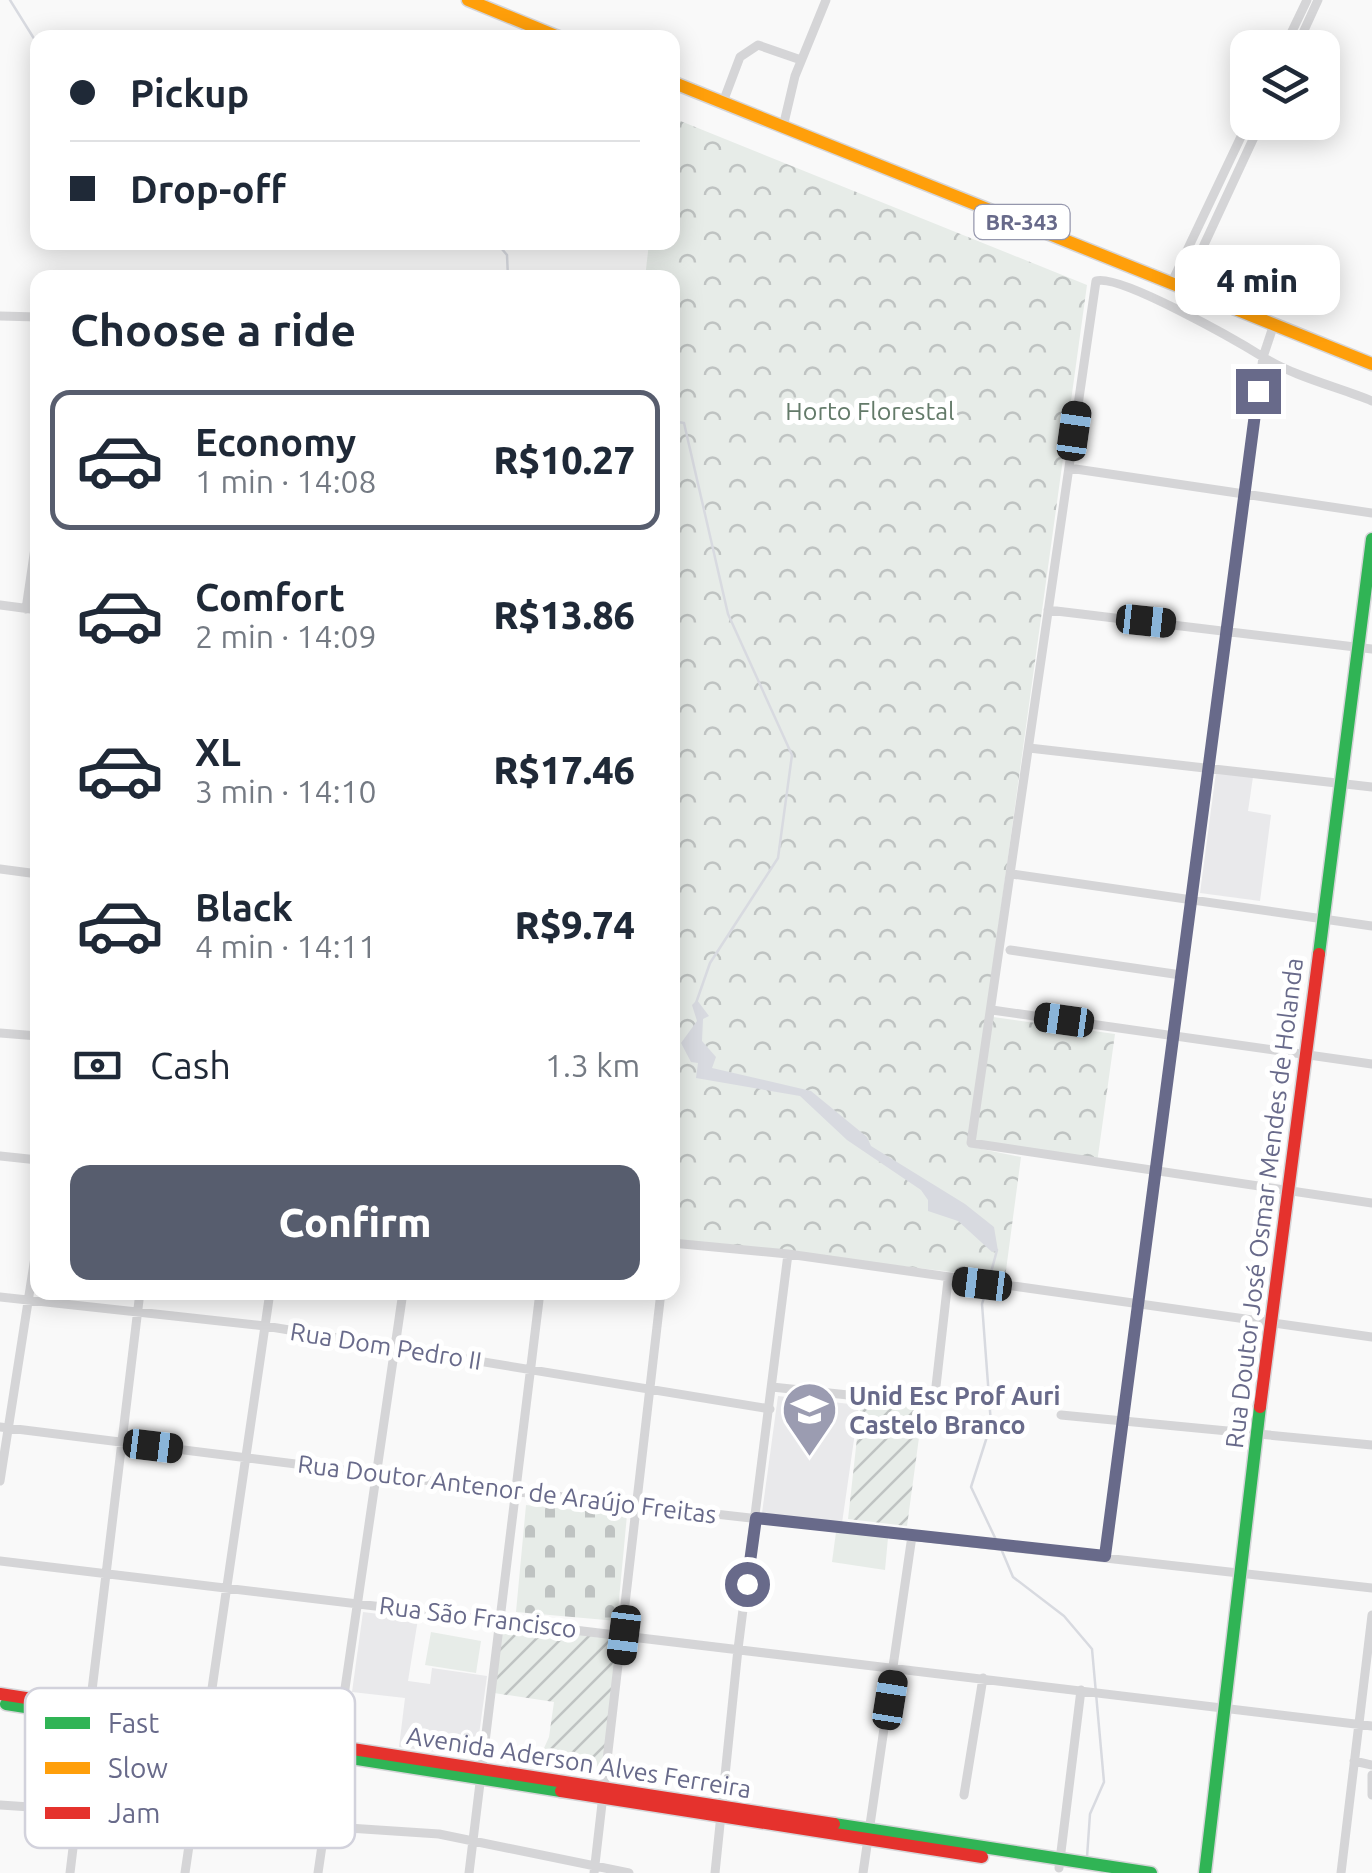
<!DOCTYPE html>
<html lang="en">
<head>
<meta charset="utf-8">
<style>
	:root { --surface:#fff; --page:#f2f2f3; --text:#1f2937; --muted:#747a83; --line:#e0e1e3; --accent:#575d6e }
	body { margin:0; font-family:Ubuntu,sans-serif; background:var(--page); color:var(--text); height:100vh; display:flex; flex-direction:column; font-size:38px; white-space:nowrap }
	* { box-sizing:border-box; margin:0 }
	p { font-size:32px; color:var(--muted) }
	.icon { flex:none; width:55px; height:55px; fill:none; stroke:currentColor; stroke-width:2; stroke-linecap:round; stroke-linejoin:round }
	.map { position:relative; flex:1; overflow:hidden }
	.sheet { position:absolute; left:30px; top:270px; width:650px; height:1030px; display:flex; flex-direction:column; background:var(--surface); border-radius:20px; box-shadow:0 5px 25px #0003 }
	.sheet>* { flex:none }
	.top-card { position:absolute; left:30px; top:30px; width:650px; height:220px; border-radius:20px; box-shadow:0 5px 25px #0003; display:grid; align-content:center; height:220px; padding:0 40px; background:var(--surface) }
	.buttons { position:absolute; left:1230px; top:30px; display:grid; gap:20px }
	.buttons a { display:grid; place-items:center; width:110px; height:110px; border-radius:20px; background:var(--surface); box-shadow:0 5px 25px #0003; font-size:50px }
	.end { position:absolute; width:45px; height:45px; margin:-22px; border:12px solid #686a8a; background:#fff; box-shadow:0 0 0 5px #fff }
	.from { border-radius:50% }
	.bubble { position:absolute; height:70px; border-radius:20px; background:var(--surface); box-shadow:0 5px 25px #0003; font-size:32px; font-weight:800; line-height:70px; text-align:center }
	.car { position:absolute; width:30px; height:60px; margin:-30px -15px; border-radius:12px; box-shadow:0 0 8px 2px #0007; background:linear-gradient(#222 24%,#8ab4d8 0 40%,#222 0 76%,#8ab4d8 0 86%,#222 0) }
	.top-card b { display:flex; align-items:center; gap:35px; height:95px; font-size:38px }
	.top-card b+b { border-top:2px solid var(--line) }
	.top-card i { width:25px; height:25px; background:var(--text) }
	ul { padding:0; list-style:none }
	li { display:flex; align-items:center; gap:30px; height:140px; margin:0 20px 15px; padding:0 20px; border:5px solid transparent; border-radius:20px }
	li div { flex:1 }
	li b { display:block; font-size:38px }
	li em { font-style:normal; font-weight:800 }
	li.active { border-color:var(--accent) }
	li>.icon { width:90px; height:90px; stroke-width:1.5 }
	h2 { padding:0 40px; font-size:45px; line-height:120px }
	.pay { display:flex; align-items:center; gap:25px; height:110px; padding:0 40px; font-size:38px }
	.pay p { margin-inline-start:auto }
	.action { display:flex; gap:20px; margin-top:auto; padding:20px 40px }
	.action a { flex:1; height:115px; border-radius:20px; background:var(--accent); color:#fff; font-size:40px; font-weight:800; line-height:115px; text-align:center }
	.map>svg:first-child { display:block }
</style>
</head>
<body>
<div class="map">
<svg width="1372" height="1873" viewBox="0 0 1372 1873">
	<defs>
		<pattern id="cemetery-stones" width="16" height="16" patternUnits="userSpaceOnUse" patternTransform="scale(2.5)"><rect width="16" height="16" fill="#e7ece8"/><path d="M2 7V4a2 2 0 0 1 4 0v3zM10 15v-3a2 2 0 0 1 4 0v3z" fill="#bfc3c2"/></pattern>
		<pattern id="park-crowns" width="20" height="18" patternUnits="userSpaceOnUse" patternTransform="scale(2.5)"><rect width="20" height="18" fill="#e7ece8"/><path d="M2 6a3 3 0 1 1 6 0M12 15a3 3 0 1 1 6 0" fill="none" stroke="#bfc3c2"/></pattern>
		<pattern id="garden-furrows" width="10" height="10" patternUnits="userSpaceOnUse" patternTransform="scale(2.5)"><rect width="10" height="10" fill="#e7ece8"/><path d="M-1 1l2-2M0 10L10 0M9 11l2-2" fill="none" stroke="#bfc3c2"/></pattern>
	</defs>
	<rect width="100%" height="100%" fill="#f9f9f9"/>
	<path fill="#e9e9eb" d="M 1216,772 L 1253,777 L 1248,811 L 1271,815 L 1260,901 L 1200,893 Z
		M 778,1396 L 859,1405 L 842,1523 L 762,1513 Z
		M 363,1612 L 418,1619 L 408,1681 L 430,1684 L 432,1668 L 487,1676 L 476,1757 L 399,1747 L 405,1698 L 352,1692 Z"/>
	<path fill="#e7ece8" d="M 836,1532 L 888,1538 L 885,1570 L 832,1562 Z
		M 431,1632 L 481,1641 L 476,1673 L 425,1665 Z"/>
	<path fill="url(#cemetery-stones)" d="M 526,1505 L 627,1515 L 617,1621 L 516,1612 Z"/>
	<path fill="url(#park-crowns)" d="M 673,118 L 1087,285 L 986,1016 L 1115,1034 L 1097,1163 L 967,1140 L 967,1146 L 1021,1157 L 1005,1278 L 673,1240 L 672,278 L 645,278 L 649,243 L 672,242 Z"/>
	<path fill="url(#garden-furrows)" d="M 861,1402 L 923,1408 L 907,1526 L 848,1519 Z
		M 504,1619 L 620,1634 L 601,1775 L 536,1766 L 549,1737 L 554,1702 L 494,1693 Z"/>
	<path fill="#d8dae0" d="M 697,1000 L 709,1016 L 703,1019 L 702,1041 L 716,1057 L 712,1068 L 811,1091 L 867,1137 L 871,1146 L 965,1204 L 994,1227 L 998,1251 L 992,1252 L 958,1221 L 928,1211 L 928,1200 L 921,1190 L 847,1140 L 800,1096 L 696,1078 L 698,1063 L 691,1062 L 681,1043 L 697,1021 L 692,1005 Z"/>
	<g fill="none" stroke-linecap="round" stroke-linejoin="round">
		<path stroke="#d8dae0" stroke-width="2.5" d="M 10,0 L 38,45
			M 496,242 L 507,255 L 508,278
			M 672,421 L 684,423 L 728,614 L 792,755 L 778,858 L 710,963 L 696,1003
			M 989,1280 L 997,1250
			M 987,1288 L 982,1304 L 991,1424 L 971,1487 L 998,1544
			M 1002,1551 L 1013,1577 L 1064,1616 L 1092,1649 L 1104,1782 L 1090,1814 L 1087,1857"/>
		<defs>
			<path id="fast" d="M 1319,954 L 1372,539
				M 6,1704 L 561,1791
				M 834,1824 L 1151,1873
				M 1205,1873 L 1260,1407"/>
			<path id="slow" d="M 468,0 L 561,38
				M 672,82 L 1372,364"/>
			<path id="jam" d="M 1260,1407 L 1319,954
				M 0,1694 L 834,1824
				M 561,1791 L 982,1857"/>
		</defs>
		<use href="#fast" stroke="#d5d5d8" stroke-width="15"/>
		<use href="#slow" stroke="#d5d5d8" stroke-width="15"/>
		<use href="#jam" stroke="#d5d5d8" stroke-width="15"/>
		<path stroke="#d5d5d7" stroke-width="9" d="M 1284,48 L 1307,0
			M 1296,48 L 1318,0
			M 723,102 L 740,57 L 758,45 L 801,60
			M 783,127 L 795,76 L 826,0
			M 1172,282 L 1248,122
			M 1184,288 L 1261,122
			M 0,316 L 38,317
			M 1372,401 C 1338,387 1295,377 1263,357 C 1239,342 1119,273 1096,281 L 971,1143 L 1372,1203
			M 1069,468 L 1372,513
			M 0,605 L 38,610
			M 26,609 L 35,548
			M 1048,610 L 1372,649
			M 1029,748 L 1372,787
			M 0,869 L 38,874
			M 1012,874 L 1372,926
			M 1010,950 L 1181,975
			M 992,1010 L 1372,1064
			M 0,1033 L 38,1036
			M 0,1156 L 38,1160
			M 672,1243 L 788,1254 L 1372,1337
			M 0,1297 L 265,1326 L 770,1409
			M 772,1387 L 934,1404 L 948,1280
			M 1061,1415 L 1372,1445
			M 0,1427 L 519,1492 L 1372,1588
			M 0,1481 L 38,1238
			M 1105,1556 L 1263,357 L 1274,324
			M 0,1561 L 1372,1726
			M 1354,1761 L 1372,1765
			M 1372,1775 L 1372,1795
			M 964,1795 L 983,1678
			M 0,1805 L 439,1834 L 629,1873
			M 1059,1868 L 1081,1690
			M 70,1873 L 140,1292
			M 185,1873 L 270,1292
			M 318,1873 L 403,1292
			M 469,1873 L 540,1292
			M 594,1873 L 661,1292
			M 715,1873 L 738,1649 L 788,1254
			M 863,1873 L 912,1536
			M 1341,1873 L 1372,1615"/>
		<use href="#fast" stroke="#30b455" stroke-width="12"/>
		<use href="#slow" stroke="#ff9f0a" stroke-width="12"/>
		<use href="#jam" stroke="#e5322d" stroke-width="12"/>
	</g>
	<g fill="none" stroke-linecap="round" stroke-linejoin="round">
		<path stroke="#686a8a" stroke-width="12" d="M 747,1584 L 756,1518 L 1105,1556 L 1258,391"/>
	</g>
	<defs>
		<symbol id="school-pin" viewBox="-11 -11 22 30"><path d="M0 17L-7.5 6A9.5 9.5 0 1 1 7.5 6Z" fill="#9b9cb1" stroke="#fff"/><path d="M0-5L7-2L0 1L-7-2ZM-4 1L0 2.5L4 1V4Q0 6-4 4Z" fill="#fff"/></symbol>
	</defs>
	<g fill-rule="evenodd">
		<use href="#school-pin" x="778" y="1378" width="63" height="86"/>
	</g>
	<g text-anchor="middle" stroke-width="10" stroke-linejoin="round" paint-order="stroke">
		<rect fill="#fff" stroke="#9597ad" stroke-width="2.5" x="974.5" y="205" width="95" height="34" rx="8"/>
		<g font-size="22" font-weight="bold" fill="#686a8a">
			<text x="1022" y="230">BR-343</text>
		</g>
		<g font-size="25" fill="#637a69" stroke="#fff">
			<text x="870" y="420">Horto Florestal</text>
		</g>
		<g font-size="25" fill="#686a8a" stroke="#fff">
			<text transform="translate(1264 1203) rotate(-83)" y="9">Rua Doutor José Osmar Mendes de Holanda</text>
			<text transform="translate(386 1346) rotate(9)" y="9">Rua Dom Pedro II</text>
			<text transform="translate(507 1489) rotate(7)" y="9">Rua Doutor Antenor de Araújo Freitas</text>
			<text transform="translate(478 1617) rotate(7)" y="9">Rua São Francisco</text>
			<text transform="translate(579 1762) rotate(9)" y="9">Avenida Aderson Alves Ferreira</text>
		</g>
		<g font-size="25" font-weight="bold" fill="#686a8a" stroke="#fff" text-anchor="start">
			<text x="849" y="1405">Unid Esc Prof Auri<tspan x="849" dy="29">Castelo Branco</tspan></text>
		</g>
	</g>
	<rect x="25" y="1688" width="330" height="160" rx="15" fill="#fff" stroke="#d2d2dc" stroke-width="2.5"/>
	<rect x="45" y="1717" width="45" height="12" fill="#30b455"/>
	<rect x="45" y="1762" width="45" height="12" fill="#ff9f0a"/>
	<rect x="45" y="1807" width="45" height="12" fill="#e5322d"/>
	<g font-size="28" fill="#686a8a">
		<text x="108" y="1733">Fast</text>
		<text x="108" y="1778">Slow</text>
		<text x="108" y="1823">Jam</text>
	</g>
</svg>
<div class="buttons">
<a><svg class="icon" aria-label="layers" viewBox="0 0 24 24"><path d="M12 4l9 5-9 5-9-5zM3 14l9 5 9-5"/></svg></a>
</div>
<i class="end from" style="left:747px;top:1584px"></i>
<i class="end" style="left:1258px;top:391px"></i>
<div class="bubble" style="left:1175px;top:245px;width:165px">4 min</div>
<i class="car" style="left:1074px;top:431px;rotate:8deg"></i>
<i class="car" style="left:1146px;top:621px;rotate:96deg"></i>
<i class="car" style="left:1064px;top:1020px;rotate:278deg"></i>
<i class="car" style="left:982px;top:1284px;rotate:277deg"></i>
<i class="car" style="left:153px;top:1446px;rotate:97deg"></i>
<i class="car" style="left:624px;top:1635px;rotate:187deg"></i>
<i class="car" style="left:890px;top:1700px;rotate:9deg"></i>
<div class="top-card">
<b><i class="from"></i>Pickup</b>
<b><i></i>Drop-off</b>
</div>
<section class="sheet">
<h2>Choose a ride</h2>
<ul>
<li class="active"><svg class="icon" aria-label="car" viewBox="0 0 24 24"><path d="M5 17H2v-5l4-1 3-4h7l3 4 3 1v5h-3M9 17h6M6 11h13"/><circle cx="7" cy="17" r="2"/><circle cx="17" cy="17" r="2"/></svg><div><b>Economy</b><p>1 min · 14:08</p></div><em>R$10.27</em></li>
<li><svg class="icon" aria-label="car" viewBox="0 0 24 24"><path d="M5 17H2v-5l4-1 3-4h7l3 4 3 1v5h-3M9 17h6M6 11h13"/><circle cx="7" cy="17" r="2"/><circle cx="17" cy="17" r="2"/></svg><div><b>Comfort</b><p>2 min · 14:09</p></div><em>R$13.86</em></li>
<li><svg class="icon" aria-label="car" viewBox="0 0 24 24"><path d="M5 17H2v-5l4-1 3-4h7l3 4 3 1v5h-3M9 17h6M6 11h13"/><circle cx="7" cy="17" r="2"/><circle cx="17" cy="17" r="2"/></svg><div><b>XL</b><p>3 min · 14:10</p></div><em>R$17.46</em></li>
<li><svg class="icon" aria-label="car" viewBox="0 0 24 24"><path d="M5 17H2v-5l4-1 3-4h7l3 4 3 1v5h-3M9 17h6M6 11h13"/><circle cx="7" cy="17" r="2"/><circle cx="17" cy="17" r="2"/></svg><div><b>Black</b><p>4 min · 14:11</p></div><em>R$9.74</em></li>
</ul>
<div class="pay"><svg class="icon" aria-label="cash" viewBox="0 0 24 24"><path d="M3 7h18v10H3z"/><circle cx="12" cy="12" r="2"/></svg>Cash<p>1.3 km</p></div>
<div class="action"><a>Confirm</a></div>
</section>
</div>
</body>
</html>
